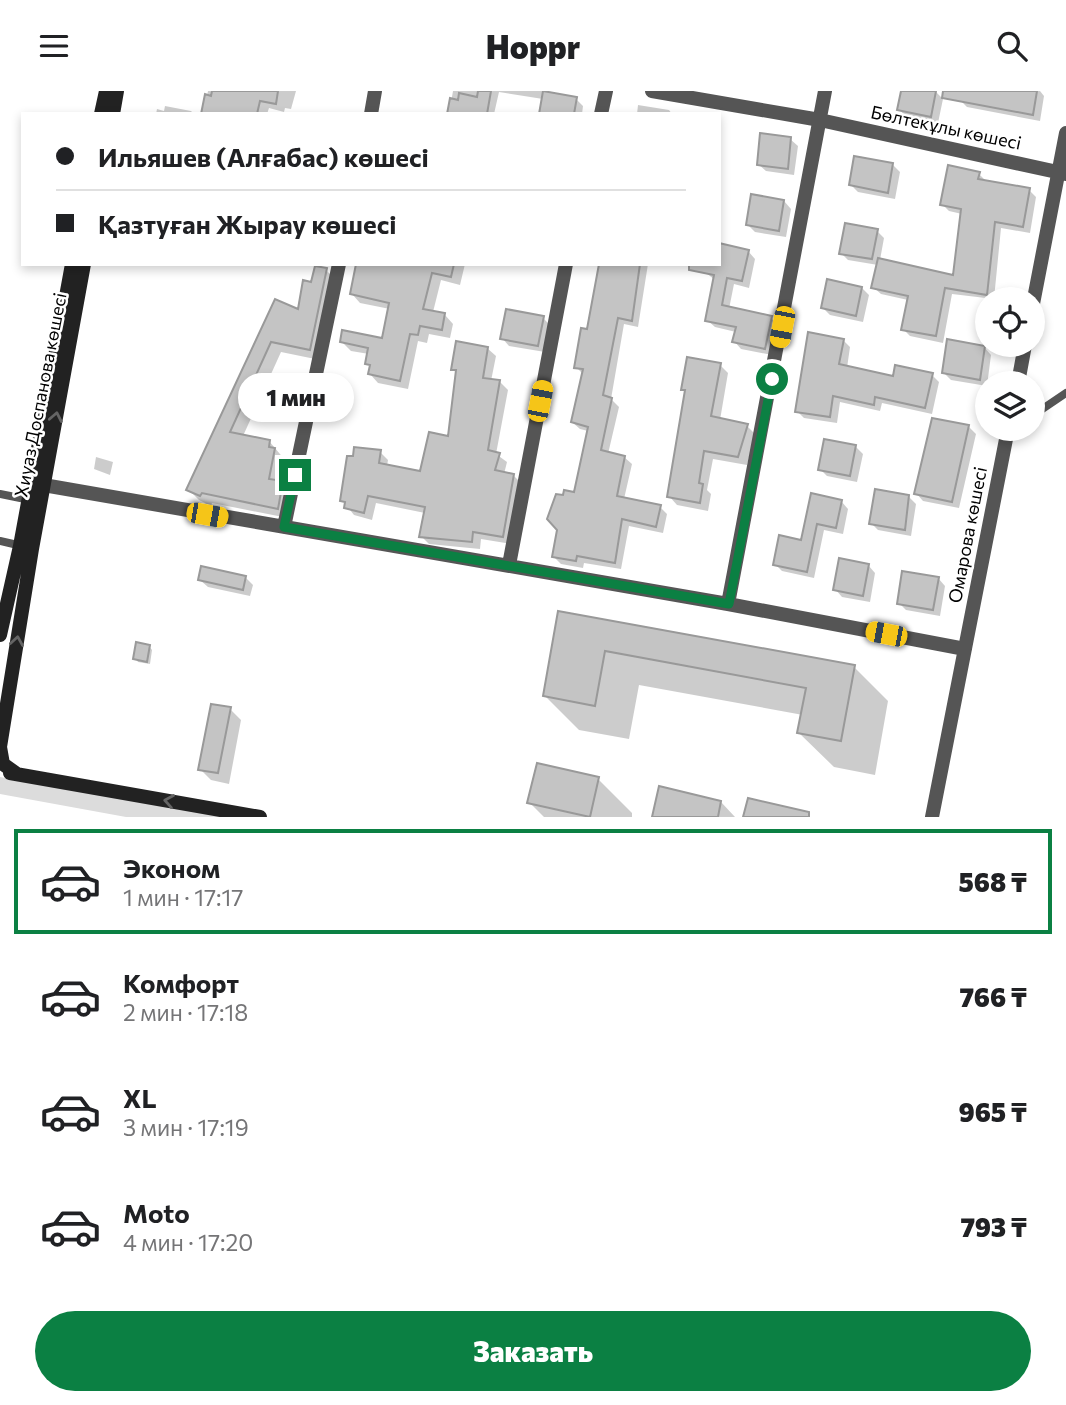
<!DOCTYPE html>
<html lang="ru">
<head>
<meta charset="utf-8">
<style>
	:root { --surface:#fff; --page:#f2f2f2; --text:#202124; --muted:#757577; --line:#e0e0e0; --accent:#0b8043 }
	body { margin:0; font-family:Commissioner,sans-serif; background:var(--page); color:var(--text); height:100vh; display:flex; flex-direction:column; font-size:26px; white-space:nowrap }
	* { box-sizing:border-box; margin:0 }
	p { font-size:23px; color:var(--muted) }
	.icon { flex:none; width:38px; height:38px; fill:none; stroke:currentColor; stroke-width:2; stroke-linecap:round; stroke-linejoin:round }
	.map { position:relative; height:726px; overflow:hidden }
	.details { display:flex; flex-direction:column; background:var(--surface); flex:1 }
	.details>* { flex:none }
	.top-card { position:absolute; left:21px; top:21px; width:700px; height:154px; border-radius:0px; box-shadow:0 4px 10px #0003; display:grid; align-content:center; height:154px; padding:0 35px; background:var(--surface) }
	.controls { position:absolute; left:975px; top:196px; display:grid; gap:14px }
	.controls a { display:grid; place-items:center; width:70px; height:70px; border-radius:50%; background:var(--surface); box-shadow:0 4px 10px #0003; font-size:35px }
	.end { position:absolute; width:32px; height:32px; margin:-16px; border:9px solid #0b8043; background:#fff; box-shadow:0 0 0 4px #fff }
	.from { border-radius:50% }
	.bubble { position:absolute; height:49px; border-radius:24px; background:var(--surface); box-shadow:0 4px 10px #0003; font-size:23px; font-weight:800; line-height:49px; text-align:center }
	.car { position:absolute; width:21px; height:42px; margin:-21px -10px; border-radius:9px; box-shadow:0 0 5px 2px #0007; background:linear-gradient(#f5c518 24%,#345 0 40%,#f5c518 0 76%,#345 0 86%,#f5c518 0) }
	.top-card b { display:flex; align-items:center; gap:24px; height:66px; font-size:26px }
	.top-card b+b { border-top:2px solid var(--line) }
	.top-card i { width:18px; height:18px; background:var(--text) }
	ul { padding:12px 0 0; list-style:none }
	li { display:flex; align-items:center; gap:21px; height:105px; margin:0 14px 10px; padding:0 21px; border:4px solid transparent; border-radius:0px }
	li div { flex:1 }
	li b { display:block; font-size:26px }
	li em { font-style:normal; font-weight:800 }
	li.current { border-color:var(--accent) }
	li>.icon { width:63px; height:63px; stroke-width:1.5 }
	.cta { display:flex; gap:14px; margin-top:auto; padding:14px 35px }
	.cta a { flex:1; height:80px; border-radius:42px; background:var(--accent); color:#fff; font-size:28px; font-weight:800; line-height:80px; text-align:center }
	header { display:flex; justify-content:space-between; align-items:center; height:91px; padding:0 35px; background:var(--surface); font-size:32px; font-weight:800 }
	.map>svg:first-child { display:block }
</style>
</head>
<body>
<header><svg class="icon" aria-label="menu" viewBox="0 0 24 24"><path d="M4 6h16M4 12h16M4 18h16"/></svg>Hoppr<svg class="icon" aria-label="search" viewBox="0 0 24 24"><circle cx="10" cy="10" r="6"/><path d="M15 15l6 6"/></svg></header>
<div class="map">
<svg width="1066" height="726" viewBox="0 0 1066 726">
	<rect width="100%" height="100%" fill="#fff"/>
	<path fill="#dcdcdc" d="M 0,686 L 225,726 L 126,726 L 0,703 Z"/>
	<path fill="#0003" d="M 208,0 L 296,0 L 291,18 L 285,17 L 284,21 L 269,17 L 267,23 L 203,23 Z
		M 453,0 L 542,0 L 576,8 L 583,15 L 582,23 L 541,23 L 543,8 L 499,1 L 494,23 L 449,23 Z
		M 902,0 L 936,1 L 943,8 L 938,32 L 906,26 L 899,18 Z
		M 962,0 L 1040,0 L 1044,5 L 1040,30 L 967,16 L 960,9 Z
		M 638,14 L 669,19 L 672,23 L 637,23 Z
		M 165,15 L 191,20 L 194,23 L 156,23 L 157,18 L 164,20 Z
		M 790,48 L 798,55 L 794,84 L 766,80 L 758,73 Z
		M 893,74 L 900,81 L 895,108 L 858,101 L 851,94 Z
		M 979,83 L 986,90 L 1029,99 L 1036,106 L 1030,142 L 1001,137 L 994,208 L 952,203 L 943,252 L 910,245 L 903,238 L 908,209 L 881,203 L 873,196 L 878,174 L 848,169 L 841,162 L 877,140 L 884,147 L 880,169 L 955,186 L 962,123 L 949,120 L 942,113 Z
		M 784,110 L 791,118 L 786,146 L 755,141 L 748,134 Z
		M 748,160 L 755,168 L 749,197 L 734,193 L 729,218 L 771,227 L 778,234 L 772,264 L 741,258 L 734,250 L 736,241 L 715,236 L 707,229 L 715,189 L 705,181 Z
		M 398,173 L 465,173 L 460,194 L 441,189 L 433,221 L 445,224 L 453,233 L 450,247 L 429,243 L 427,252 L 418,250 L 408,298 L 378,292 L 370,283 L 369,263 L 351,260 L 342,251 L 384,249 L 390,218 L 360,212 L 352,203 Z
		M 604,173 L 648,173 L 638,236 L 624,233 L 611,308 L 619,316 L 608,363 L 624,366 L 632,373 L 624,408 L 660,416 L 667,423 L 663,442 L 629,435 L 621,478 L 584,472 L 583,477 L 561,473 L 554,466 L 564,406 L 575,403 L 588,340 L 580,338 L 572,331 L 584,284 L 576,276 L 588,240 Z
		M 326,179 L 337,190 L 320,269 L 281,261 L 243,345 L 269,350 L 285,369 L 281,392 L 293,403 L 288,427 L 212,412 L 211,415 L 199,409 L 189,399 L 276,210 L 299,221 L 313,193 Z
		M 862,197 L 869,204 L 863,231 L 830,224 L 823,217 Z
		M 543,227 L 550,234 L 545,261 L 509,255 L 502,247 Z
		M 843,249 L 850,256 L 847,277 L 894,288 L 932,284 L 939,291 L 932,323 L 882,312 L 880,320 L 840,311 L 837,332 L 804,327 L 797,320 Z
		M 984,256 L 991,264 L 987,295 L 951,289 L 944,282 Z
		M 487,257 L 496,265 L 491,290 L 500,291 L 508,299 L 496,363 L 507,371 L 504,383 L 513,384 L 521,392 L 511,453 L 481,448 L 480,458 L 429,453 L 421,445 L 425,422 L 376,412 L 372,429 L 354,424 L 342,409 L 380,361 L 388,369 L 387,375 L 422,382 L 450,347 L 457,283 L 453,278 Z
		M 720,274 L 728,282 L 720,329 L 747,335 L 755,343 L 747,374 L 713,368 L 707,399 L 711,403 L 708,420 L 677,414 L 669,405 L 686,301 L 683,298 Z
		M 969,336 L 976,343 L 959,417 L 923,410 L 916,402 Z
		M 856,356 L 863,363 L 857,391 L 827,385 L 820,378 Z
		M 96,366 L 113,371 L 110,384 L 94,378 Z
		M 812,404 L 841,410 L 848,418 L 843,443 L 824,439 L 814,487 L 782,480 L 775,473 L 802,451 Z
		M 909,406 L 916,413 L 911,445 L 878,439 L 871,432 Z
		M 868,474 L 875,482 L 870,511 L 842,506 L 835,498 Z
		M 245,486 L 253,494 L 250,505 L 208,496 L 200,489 Z
		M 938,487 L 945,495 L 940,525 L 906,519 L 899,512 Z
		M 560,522 L 854,576 L 888,610 L 875,684 L 834,676 L 799,642 L 803,624 L 639,594 L 629,648 L 579,639 L 545,605 Z
		M 149,555 L 152,559 L 150,573 L 138,571 L 135,567 Z
		M 230,618 L 241,629 L 229,693 L 211,689 L 200,678 Z
		M 598,688 L 632,722 L 632,726 L 544,726 L 529,711 Z
		M 661,697 L 721,711 L 735,726 L 654,726 Z"/>
	<path fill="#c4c4c4" stroke="#999" stroke-width="2" d="M 212,0 L 278,0 L 276,13 L 260,10 L 257,23 L 201,23 L 205,3 L 211,5 Z
		M 478,0 L 491,0 L 487,23 L 447,23 L 450,7 L 458,9 L 459,2 L 477,6 Z
		M 543,0 L 577,6 L 574,23 L 539,23 Z
		M 901,0 L 936,0 L 931,26 L 897,19 Z
		M 943,0 L 1037,0 L 1033,24 L 942,7 Z
		M 760,42 L 791,46 L 788,78 L 757,74 Z
		M 854,65 L 893,72 L 888,102 L 849,94 Z
		M 948,74 L 980,81 L 978,88 L 1030,97 L 1023,136 L 995,131 L 987,204 L 945,197 L 936,245 L 901,239 L 908,205 L 871,197 L 878,167 L 953,184 L 961,118 L 940,114 Z
		M 751,103 L 784,109 L 779,140 L 746,134 Z
		M 845,132 L 878,138 L 872,168 L 839,163 Z
		M 719,152 L 749,159 L 742,190 L 727,187 L 722,214 L 772,225 L 765,258 L 732,251 L 736,236 L 705,230 L 714,184 L 689,179 L 689,173 L 719,173 Z
		M 356,173 L 454,173 L 451,186 L 432,182 L 423,218 L 445,222 L 442,239 L 420,235 L 418,244 L 410,243 L 400,290 L 368,283 L 370,274 L 365,273 L 368,257 L 340,251 L 342,239 L 382,247 L 389,212 L 350,203 Z
		M 599,173 L 640,173 L 632,230 L 618,227 L 603,304 L 612,307 L 601,359 L 625,365 L 617,405 L 661,414 L 656,436 L 622,428 L 615,472 L 577,465 L 576,470 L 552,466 L 557,439 L 547,428 L 556,403 L 563,404 L 564,399 L 574,401 L 588,336 L 571,331 L 583,278 L 574,277 L 581,237 L 587,238 Z
		M 315,175 L 327,177 L 310,259 L 271,251 L 230,341 L 270,349 L 269,356 L 275,357 L 269,388 L 283,390 L 278,418 L 202,402 L 200,405 L 186,399 L 275,208 L 298,218 L 303,189 L 311,191 Z
		M 827,188 L 862,196 L 856,225 L 821,217 Z
		M 506,218 L 544,225 L 538,255 L 500,248 Z
		M 808,241 L 844,248 L 839,273 L 893,285 L 895,274 L 933,282 L 925,317 L 875,306 L 874,314 L 833,305 L 830,326 L 795,321 Z
		M 947,248 L 985,255 L 980,289 L 942,282 Z
		M 456,250 L 488,256 L 483,287 L 500,289 L 488,359 L 500,362 L 495,379 L 514,383 L 503,446 L 473,441 L 472,451 L 419,446 L 425,416 L 368,405 L 364,422 L 344,417 L 345,411 L 340,410 L 347,365 L 353,365 L 354,356 L 381,359 L 379,372 L 420,380 L 429,341 L 448,345 L 456,279 L 451,279 Z
		M 687,266 L 721,272 L 711,325 L 748,333 L 738,366 L 704,360 L 699,392 L 703,393 L 700,412 L 667,406 L 685,299 L 681,299 Z
		M 932,327 L 969,334 L 952,411 L 914,403 Z
		M 824,348 L 856,354 L 850,385 L 818,379 Z
		M 875,398 L 909,404 L 905,439 L 869,433 Z
		M 811,402 L 842,409 L 836,437 L 817,433 L 807,481 L 773,474 L 779,444 L 801,449 Z
		M 839,467 L 869,473 L 863,505 L 833,499 Z
		M 201,475 L 246,485 L 243,499 L 198,489 Z
		M 902,480 L 939,486 L 933,519 L 897,513 Z
		M 558,520 L 855,574 L 841,650 L 797,642 L 806,597 L 605,560 L 595,615 L 543,605 Z
		M 136,551 L 150,554 L 147,571 L 133,568 Z
		M 211,613 L 231,616 L 218,682 L 198,679 Z
		M 537,672 L 599,686 L 590,726 L 527,712 Z
		M 659,695 L 721,710 L 718,726 L 652,726 Z
		M 748,707 L 809,721 L 809,726 L 743,726 Z"/>
	<g fill="none" stroke-linecap="round" stroke-linejoin="round">
		<path stroke="#555" stroke-width="8" d="M 1032,325 L 1066,302
			M 0,403 L 30,409
			M 0,450 L 22,455"/>
		<path stroke="#555" stroke-width="14" d="M 652,0 L 820,29 L 1066,83
			M 371,23 L 375,0
			M 601,23 L 606,0
			M 1032,218 L 1066,42
			M 1018,292 L 1025,254
			M 32,392 L 728,513 L 965,558
			M 284,436 L 339,173
			M 509,474 L 566,173
			M 728,513 L 825,0
			M 932,726 L 1008,338"/>
		<path stroke="#222" stroke-width="14" d="M 101,23 L 106,0
			M 113,23 L 117,0
			M 0,544 L 20,455 L 72,173
			M 10,682 L 260,726
			M 17,683 L 3,673 L 0,656 L 32,458 L 84,173"/>
	</g>
	<defs><path id="oneway-chevron" d="M-2-3.5L2.5 0L-2 3.5" fill="none" stroke-width="1.6" stroke-linecap="round" stroke-linejoin="round" transform="scale(1.75)"/></defs>
	<g stroke="#646464">
		<use href="#oneway-chevron" transform="translate(56 326) rotate(-79)"/>
		<use href="#oneway-chevron" transform="translate(17 550) rotate(-81)"/>
		<use href="#oneway-chevron" transform="translate(169 710) rotate(-170)"/>
	</g>
	<g fill="none" stroke-linecap="round" stroke-linejoin="round">
		<path stroke="#0b8043" stroke-width="9" d="M 295,384 L 284,436 L 729,513 L 772,288"/>
	</g>
	<g text-anchor="middle" stroke-width="5" stroke-linejoin="round" paint-order="stroke">
		<g font-size="18" fill="#000" stroke="#fff">
			<text transform="translate(946 37) rotate(12)" y="6">Бөлтекұлы көшесі</text>
			<text transform="translate(41 304) rotate(-79)" y="6">Хиуаз Доспанова көшесі</text>
			<text transform="translate(968 444) rotate(-79)" y="6">Омарова көшесі</text>
		</g>
	</g>
</svg>
<div class="controls">
<a><svg class="icon" aria-label="locate" viewBox="0 0 24 24"><circle cx="12" cy="12" r="6"/><path d="M12 2v4M12 18v4M2 12h4M18 12h4"/></svg></a>
<a><svg class="icon" aria-label="layers" viewBox="0 0 24 24"><path d="M12 4l9 5-9 5-9-5zM3 14l9 5 9-5"/></svg></a>
</div>
<i class="end from" style="left:772px;top:288px"></i>
<i class="end" style="left:295px;top:384px"></i>
<div class="bubble" style="left:238px;top:282px;width:116px">1 мин</div>
<i class="car" style="left:782px;top:236px;rotate:191deg"></i>
<i class="car" style="left:540px;top:310px;rotate:11deg"></i>
<i class="car" style="left:207px;top:424px;rotate:100deg"></i>
<i class="car" style="left:886px;top:543px;rotate:281deg"></i>
<div class="top-card">
<b><i class="from"></i>Ильяшев (Алғабас) көшесі</b>
<b><i></i>Қазтуған Жырау көшесі</b>
</div>
</div>
<section class="details">
<ul>
<li class="current"><svg class="icon" aria-label="car" viewBox="0 0 24 24"><path d="M5 17H2v-5l4-1 3-4h7l3 4 3 1v5h-3M9 17h6M6 11h13"/><circle cx="7" cy="17" r="2"/><circle cx="17" cy="17" r="2"/></svg><div><b>Эконом</b><p>1 мин · 17:17</p></div><em>568 ₸</em></li>
<li><svg class="icon" aria-label="car" viewBox="0 0 24 24"><path d="M5 17H2v-5l4-1 3-4h7l3 4 3 1v5h-3M9 17h6M6 11h13"/><circle cx="7" cy="17" r="2"/><circle cx="17" cy="17" r="2"/></svg><div><b>Комфорт</b><p>2 мин · 17:18</p></div><em>766 ₸</em></li>
<li><svg class="icon" aria-label="car" viewBox="0 0 24 24"><path d="M5 17H2v-5l4-1 3-4h7l3 4 3 1v5h-3M9 17h6M6 11h13"/><circle cx="7" cy="17" r="2"/><circle cx="17" cy="17" r="2"/></svg><div><b>XL</b><p>3 мин · 17:19</p></div><em>965 ₸</em></li>
<li><svg class="icon" aria-label="car" viewBox="0 0 24 24"><path d="M5 17H2v-5l4-1 3-4h7l3 4 3 1v5h-3M9 17h6M6 11h13"/><circle cx="7" cy="17" r="2"/><circle cx="17" cy="17" r="2"/></svg><div><b>Moto</b><p>4 мин · 17:20</p></div><em>793 ₸</em></li>
</ul>
<div class="cta"><a>Заказать</a></div>
</section>
</body>
</html>
